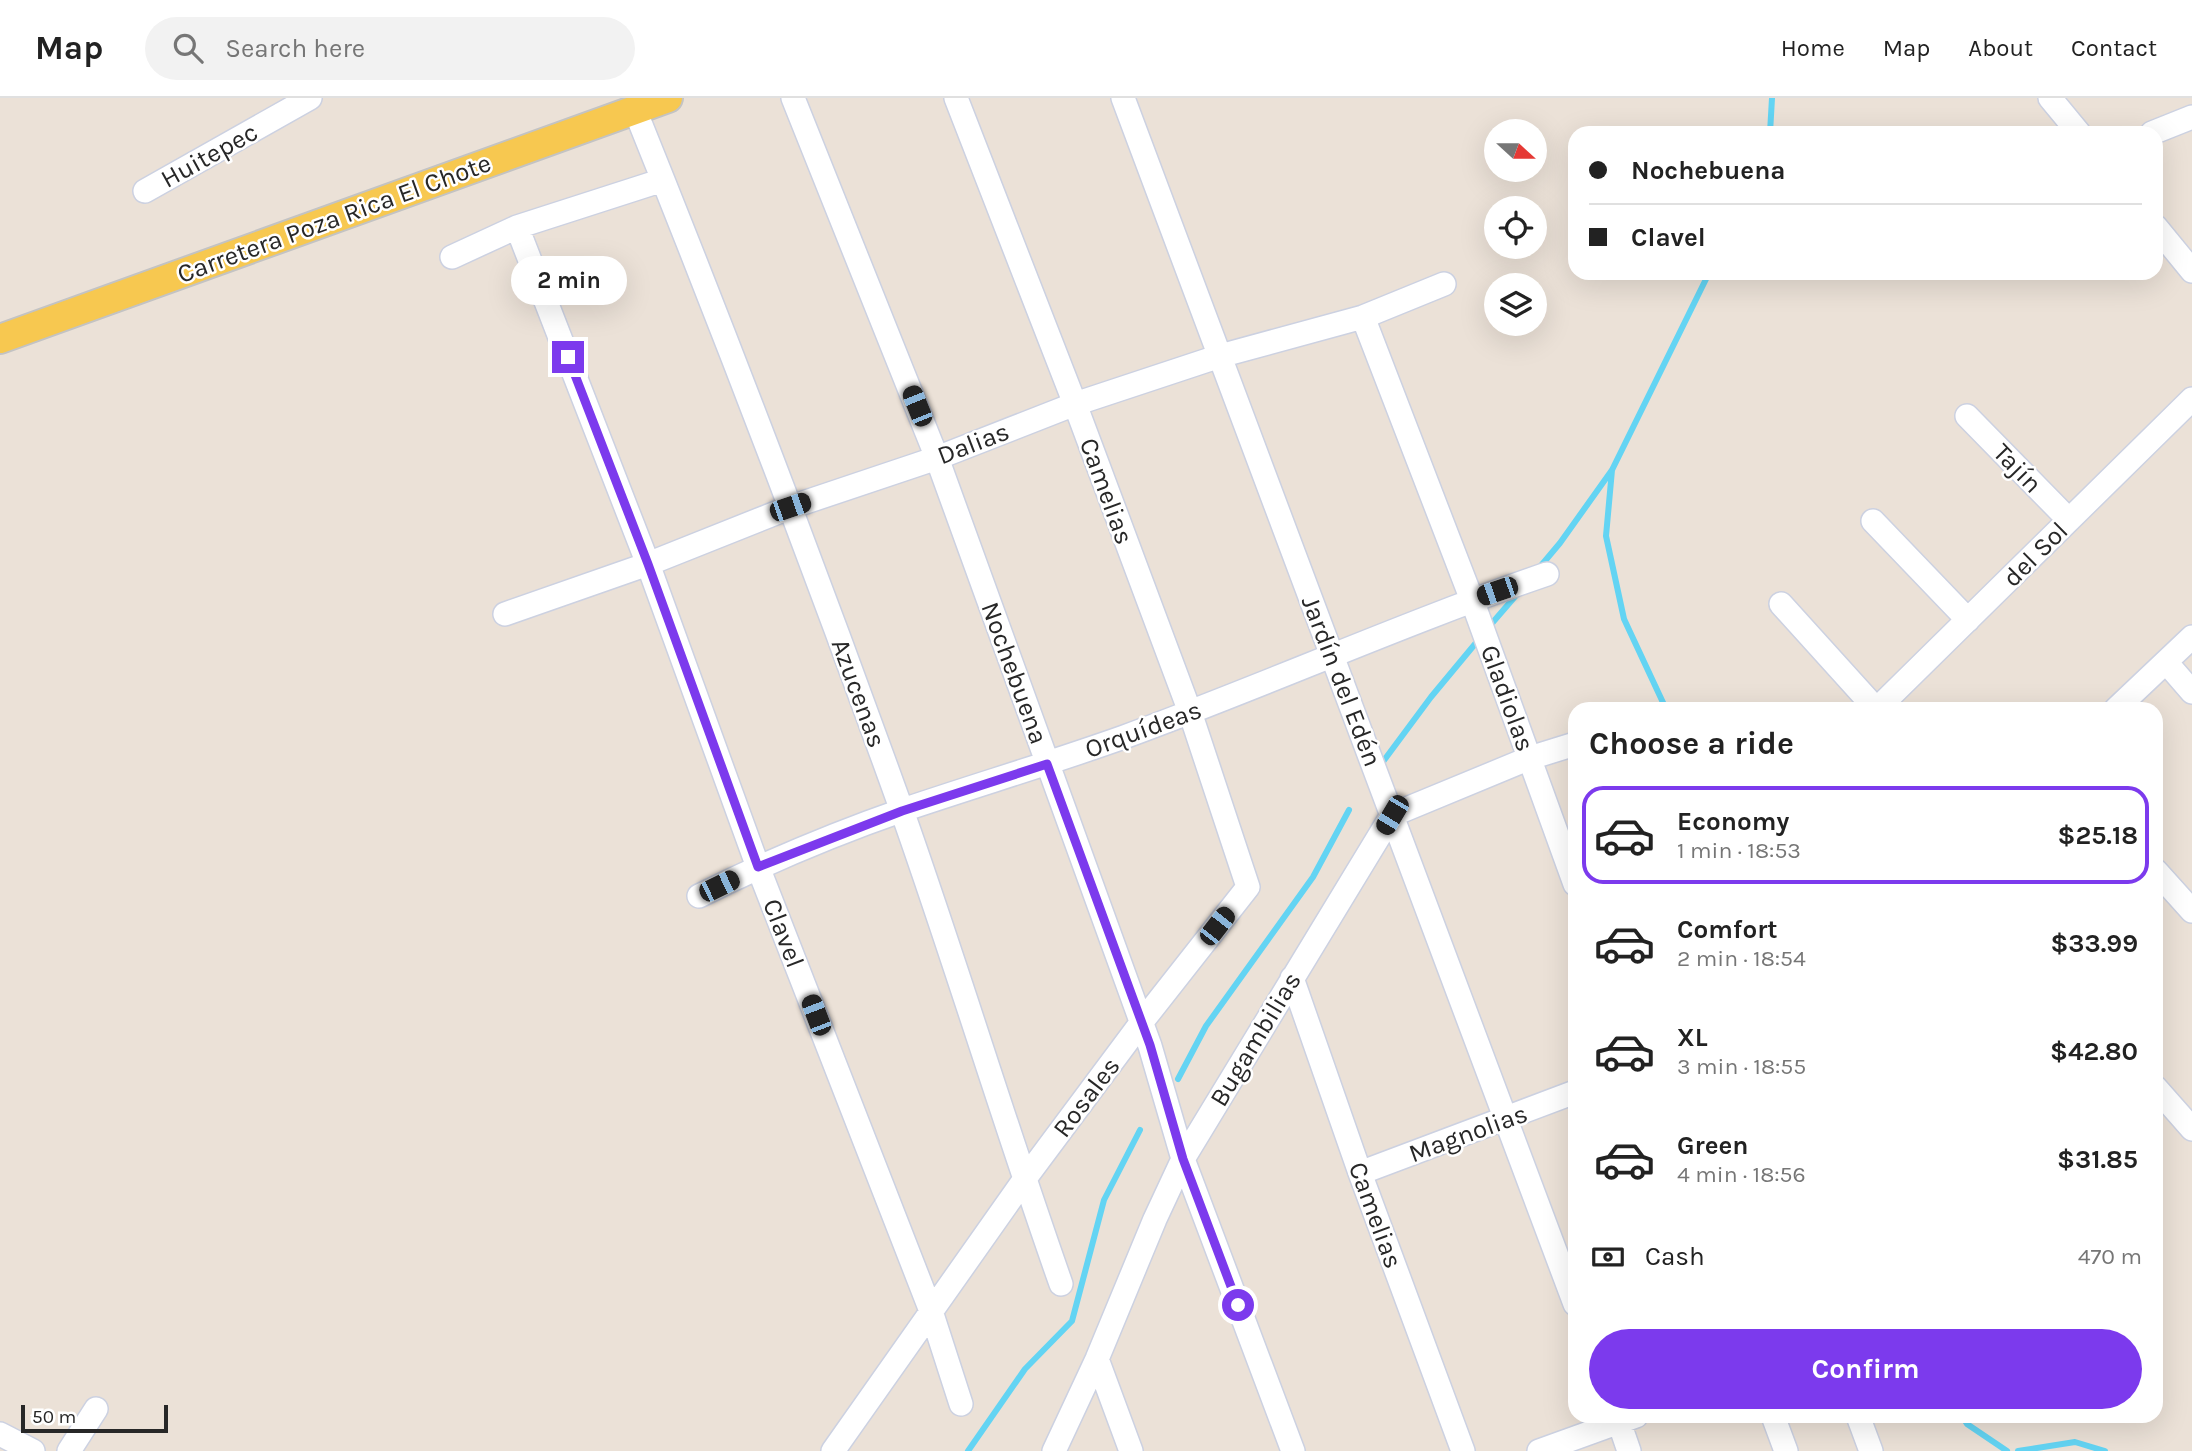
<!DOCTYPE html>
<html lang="en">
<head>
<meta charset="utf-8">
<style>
	:root { --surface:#fff; --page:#f2f2f2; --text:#222; --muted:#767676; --line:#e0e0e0; --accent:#7c3aed }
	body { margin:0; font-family:Karla,sans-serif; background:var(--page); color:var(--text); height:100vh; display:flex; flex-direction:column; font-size:26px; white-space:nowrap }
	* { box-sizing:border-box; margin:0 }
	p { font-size:23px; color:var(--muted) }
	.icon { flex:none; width:38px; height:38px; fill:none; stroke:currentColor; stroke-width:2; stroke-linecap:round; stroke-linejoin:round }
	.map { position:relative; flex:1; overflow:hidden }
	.side { position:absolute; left:1568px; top:604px; width:595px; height:721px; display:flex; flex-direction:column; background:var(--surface); border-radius:21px; box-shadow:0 7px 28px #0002 }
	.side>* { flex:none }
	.top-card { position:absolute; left:1568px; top:28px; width:595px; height:154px; border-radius:21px; box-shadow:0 7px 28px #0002; display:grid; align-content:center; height:154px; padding:0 21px; background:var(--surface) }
	.needle { width:46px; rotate:111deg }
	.controls { position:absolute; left:1484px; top:21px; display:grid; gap:14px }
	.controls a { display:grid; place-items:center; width:63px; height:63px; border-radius:50%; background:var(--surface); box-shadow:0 7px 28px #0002; font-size:35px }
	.scale { position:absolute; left:21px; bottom:18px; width:147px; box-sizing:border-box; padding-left:7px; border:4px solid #272727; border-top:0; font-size:19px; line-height:24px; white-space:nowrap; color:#272727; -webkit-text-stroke:5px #fff; paint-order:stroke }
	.end { position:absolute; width:32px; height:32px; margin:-16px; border:9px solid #7c3aed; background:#fff; box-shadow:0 0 0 4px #fff }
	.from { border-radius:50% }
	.bubble { position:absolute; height:49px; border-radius:24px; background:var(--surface); box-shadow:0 7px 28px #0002; font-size:23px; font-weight:700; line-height:49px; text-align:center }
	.car { position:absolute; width:21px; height:42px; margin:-21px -10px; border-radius:9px; box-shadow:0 0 5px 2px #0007; background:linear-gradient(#222 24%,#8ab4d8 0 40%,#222 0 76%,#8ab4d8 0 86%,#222 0) }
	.top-card b { display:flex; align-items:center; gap:24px; height:66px; font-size:26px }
	.top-card b+b { border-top:2px solid var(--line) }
	.top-card i { width:18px; height:18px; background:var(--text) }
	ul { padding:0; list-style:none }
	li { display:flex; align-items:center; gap:21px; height:98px; margin:0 14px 10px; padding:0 7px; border:4px solid transparent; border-radius:21px }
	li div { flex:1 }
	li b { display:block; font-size:26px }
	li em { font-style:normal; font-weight:700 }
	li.active { border-color:var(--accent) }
	li>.icon { width:63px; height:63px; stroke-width:1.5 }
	h2 { padding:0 21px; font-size:32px; line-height:84px }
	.pay { display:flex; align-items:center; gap:18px; height:77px; padding:0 21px; font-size:26px }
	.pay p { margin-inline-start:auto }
	.cta { display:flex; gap:14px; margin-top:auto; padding:14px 21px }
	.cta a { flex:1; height:80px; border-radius:42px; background:var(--accent); color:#fff; font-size:28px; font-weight:700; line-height:80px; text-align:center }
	header { display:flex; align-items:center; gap:42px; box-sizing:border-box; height:98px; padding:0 35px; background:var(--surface); border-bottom:2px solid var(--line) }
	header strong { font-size:33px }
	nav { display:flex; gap:38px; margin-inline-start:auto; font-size:24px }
	.search { width:490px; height:63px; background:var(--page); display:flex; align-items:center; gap:18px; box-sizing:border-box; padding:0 24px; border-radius:38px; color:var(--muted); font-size:26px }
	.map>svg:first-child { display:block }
</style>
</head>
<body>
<header>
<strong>Map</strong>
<div class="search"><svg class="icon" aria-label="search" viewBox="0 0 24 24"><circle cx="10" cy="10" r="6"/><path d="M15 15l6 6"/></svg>Search here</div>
<nav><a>Home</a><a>Map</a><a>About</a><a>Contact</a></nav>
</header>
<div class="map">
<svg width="2192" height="1353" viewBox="0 0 2192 1353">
	<rect width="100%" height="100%" fill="#ebe1d7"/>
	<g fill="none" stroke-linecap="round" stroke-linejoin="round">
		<path stroke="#63d4f3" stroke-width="6" d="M 1770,35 L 1772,0
			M 1612,372 L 1606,438 L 1624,521 L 1666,611
			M 1539,470 L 1560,445 L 1612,372 L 1709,175
			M 1487,531 L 1519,494
			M 1382,665 L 1431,599 L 1480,540
			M 1178,981 L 1206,928 L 1313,779 L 1349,712
			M 1962,1318 L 1967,1326 L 2007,1353
			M 968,1353 L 1025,1271 L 1072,1223 L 1104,1102 L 1140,1032
			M 2018,1353 L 2075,1344 L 2105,1353"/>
		<defs>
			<path id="minor" d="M 793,0 L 937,360 L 1150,948 L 1183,1061 L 1293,1353
				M 1123,0 L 1575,1206
				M 2050,0 L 2079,35
				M 635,12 C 728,243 817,476 901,710 C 957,868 1005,1028 1061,1186
				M 2152,35 L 2192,19
				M 145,93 L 310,0
				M 517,129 L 648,466 L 758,769 L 931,1213 L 961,1306
				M 2156,129 L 2192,173
				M 452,159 L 517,129 L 663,82
				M 1363,219 L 1472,502 L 1575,786
				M 1967,318 L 2069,422
				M 1873,423 L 1968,522
				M 1781,506 L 1876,611
				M 505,516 L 648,466 L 791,409 L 937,360 L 1075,306 L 1220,258 L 1363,219 L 1444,186
				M 2166,564 L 2192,594
				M 1877,611 L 2192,301
				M 2116,611 L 2192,539
				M 2156,773 L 2192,813
				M 699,798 C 765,765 834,736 903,712 C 977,687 1051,665 1124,639 C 1266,587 1404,525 1547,476
				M 1292,880 L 1360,1075 L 1463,1353
				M 2156,990 L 2192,1031
				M 1360,1075 L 1575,994
				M 1097,1261 L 1131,1353
				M 1617,1318 L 1629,1353
				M 1773,1318 L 1786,1353
				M 1858,1318 L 1871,1353
				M 0,1336 L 33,1353
				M 69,1353 L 96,1311
				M 833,1353 L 1024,1082 L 1141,925 L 1248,789 L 1190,614 L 1075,306 L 956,0
				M 1054,1353 L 1097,1261 L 1155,1121 L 1183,1061 L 1392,717 L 1530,660 L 1575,646
				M 1539,1353 L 1636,1318"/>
			<path id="major" d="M 0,241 L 668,0"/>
		</defs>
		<use href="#minor" stroke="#ccd1e1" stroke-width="26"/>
		<use href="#major" stroke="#c3c3c3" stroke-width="32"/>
		<use href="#minor" stroke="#fff" stroke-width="23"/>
		<use href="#major" stroke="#f7c850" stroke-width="28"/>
	</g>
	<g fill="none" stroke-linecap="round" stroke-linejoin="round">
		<path stroke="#7c3aed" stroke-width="9" d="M 568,259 L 648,466 L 758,769 L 902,713 L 1047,666 L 1150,947 L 1183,1061 L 1238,1207"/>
	</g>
	<g text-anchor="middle" stroke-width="5" stroke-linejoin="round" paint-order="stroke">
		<g font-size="26" fill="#272727" stroke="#fff">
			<text transform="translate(209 57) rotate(-29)" y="9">Huitepec</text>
			<text transform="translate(334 120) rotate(-20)" y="9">Carretera Poza Rica El Chote</text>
			<text transform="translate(973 345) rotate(-21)" y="9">Dalias</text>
			<text transform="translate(2018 370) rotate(46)" y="9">Tajín</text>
			<text transform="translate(1107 393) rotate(70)" y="9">Camelias</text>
			<text transform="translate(2035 456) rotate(-45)" y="9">del Sol</text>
			<text transform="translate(1015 575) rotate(70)" y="9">Nochebuena</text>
			<text transform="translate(1342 583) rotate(69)" y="9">Jardín del Edén</text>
			<text transform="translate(859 595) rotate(70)" y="9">Azucenas</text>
			<text transform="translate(1508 600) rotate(70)" y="9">Gladiolas</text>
			<text transform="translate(1143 631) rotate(-20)" y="9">Orquídeas</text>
			<text transform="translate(784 835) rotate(69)" y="9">Clavel</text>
			<text transform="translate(1255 941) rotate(-59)" y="9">Bugambilias</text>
			<text transform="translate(1086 999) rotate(-53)" y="9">Rosales</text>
			<text transform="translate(1468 1035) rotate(-20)" y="9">Magnolias</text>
			<text transform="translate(1376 1117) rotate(70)" y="9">Camelias</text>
		</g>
	</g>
</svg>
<div class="controls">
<a><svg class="needle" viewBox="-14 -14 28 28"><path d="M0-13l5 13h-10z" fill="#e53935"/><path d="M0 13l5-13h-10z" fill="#767676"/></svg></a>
<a><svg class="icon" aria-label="locate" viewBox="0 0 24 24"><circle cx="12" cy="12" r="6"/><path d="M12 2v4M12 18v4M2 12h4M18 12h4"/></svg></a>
<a><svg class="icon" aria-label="layers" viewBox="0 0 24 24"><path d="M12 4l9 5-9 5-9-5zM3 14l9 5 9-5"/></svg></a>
</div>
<div class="scale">50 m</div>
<i class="end from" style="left:1238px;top:1207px"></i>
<i class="end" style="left:568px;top:259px"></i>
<div class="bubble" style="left:511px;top:158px;width:116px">2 min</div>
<i class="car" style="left:917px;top:308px;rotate:338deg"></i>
<i class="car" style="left:790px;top:409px;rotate:71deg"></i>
<i class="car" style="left:1497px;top:493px;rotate:251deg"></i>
<i class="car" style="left:1392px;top:717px;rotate:211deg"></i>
<i class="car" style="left:719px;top:788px;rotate:64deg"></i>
<i class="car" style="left:1217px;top:828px;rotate:38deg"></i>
<i class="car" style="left:816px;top:917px;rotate:339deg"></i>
<div class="top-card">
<b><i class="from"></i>Nochebuena</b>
<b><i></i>Clavel</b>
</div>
<section class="side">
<h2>Choose a ride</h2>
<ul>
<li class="active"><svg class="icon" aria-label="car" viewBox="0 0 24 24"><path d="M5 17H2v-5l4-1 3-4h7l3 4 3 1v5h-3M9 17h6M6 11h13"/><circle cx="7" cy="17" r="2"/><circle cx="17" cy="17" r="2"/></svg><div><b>Economy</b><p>1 min · 18:53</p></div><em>$25.18</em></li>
<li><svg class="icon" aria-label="car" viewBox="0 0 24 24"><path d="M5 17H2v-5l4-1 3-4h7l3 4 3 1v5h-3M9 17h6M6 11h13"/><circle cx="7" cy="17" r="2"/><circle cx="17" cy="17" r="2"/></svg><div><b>Comfort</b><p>2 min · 18:54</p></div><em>$33.99</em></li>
<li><svg class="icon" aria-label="car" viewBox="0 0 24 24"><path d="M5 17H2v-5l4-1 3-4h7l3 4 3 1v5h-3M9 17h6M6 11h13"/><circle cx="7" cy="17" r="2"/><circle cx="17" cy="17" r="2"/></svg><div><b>XL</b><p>3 min · 18:55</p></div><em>$42.80</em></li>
<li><svg class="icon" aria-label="car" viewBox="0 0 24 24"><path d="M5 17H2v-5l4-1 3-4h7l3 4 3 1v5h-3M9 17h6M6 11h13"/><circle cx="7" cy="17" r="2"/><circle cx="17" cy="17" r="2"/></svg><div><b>Green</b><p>4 min · 18:56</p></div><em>$31.85</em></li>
</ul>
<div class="pay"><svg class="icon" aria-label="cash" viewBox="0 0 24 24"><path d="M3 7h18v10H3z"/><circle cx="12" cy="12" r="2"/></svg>Cash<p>470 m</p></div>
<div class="cta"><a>Confirm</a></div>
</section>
</div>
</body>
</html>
